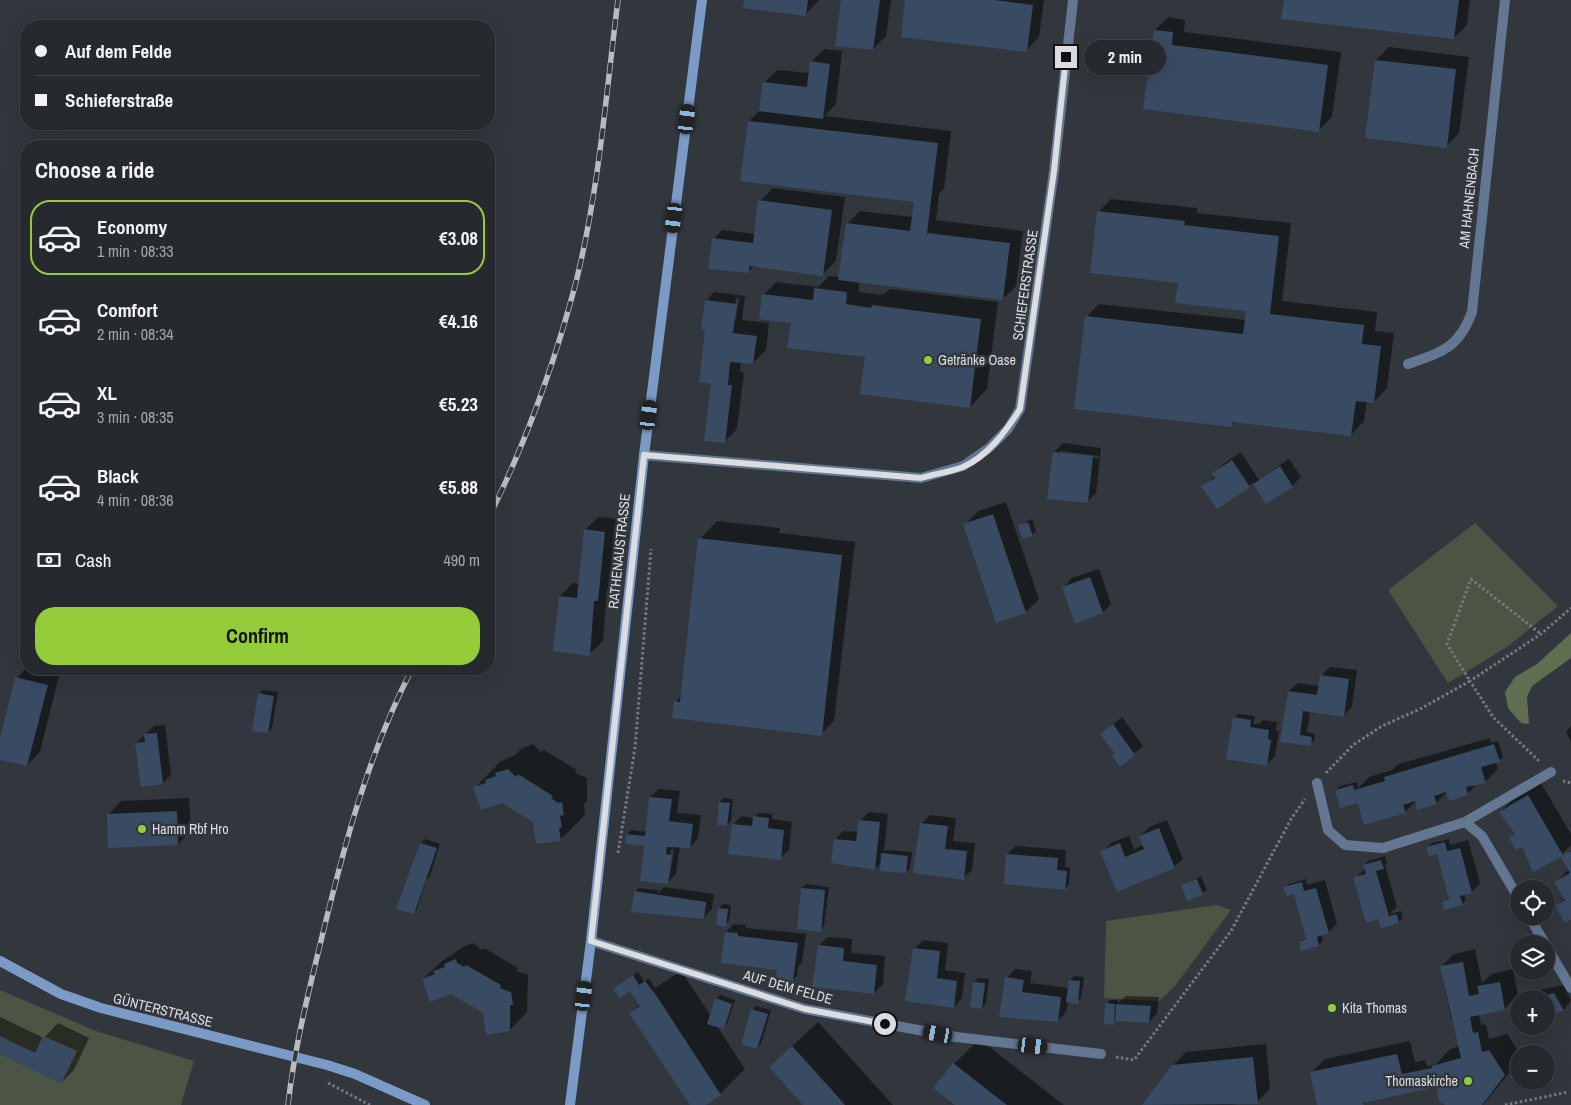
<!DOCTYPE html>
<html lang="en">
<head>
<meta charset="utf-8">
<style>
	:root { --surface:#26292e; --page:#32353a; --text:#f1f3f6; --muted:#a4a6aa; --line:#42454a; --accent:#95cc3a }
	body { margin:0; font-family:"Archivo Narrow",sans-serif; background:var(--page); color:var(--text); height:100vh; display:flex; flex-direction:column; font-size:19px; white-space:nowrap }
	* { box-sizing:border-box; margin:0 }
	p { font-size:16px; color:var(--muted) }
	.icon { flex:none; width:28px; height:28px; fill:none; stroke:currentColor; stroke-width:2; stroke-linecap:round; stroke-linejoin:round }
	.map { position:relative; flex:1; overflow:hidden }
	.sheet { position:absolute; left:20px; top:140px; width:475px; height:535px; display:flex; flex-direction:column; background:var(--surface); border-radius:20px; box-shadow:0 5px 20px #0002,0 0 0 1px var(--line) }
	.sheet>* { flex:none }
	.hud { position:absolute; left:20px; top:20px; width:475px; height:110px; border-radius:20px; box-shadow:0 5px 20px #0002,0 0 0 1px var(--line); display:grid; align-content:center; height:110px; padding:0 15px; background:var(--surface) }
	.tools { position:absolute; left:1510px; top:880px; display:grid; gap:10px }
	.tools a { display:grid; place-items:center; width:45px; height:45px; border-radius:50%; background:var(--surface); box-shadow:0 5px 20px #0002,0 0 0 1px var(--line); font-size:25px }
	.end { position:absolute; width:22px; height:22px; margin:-11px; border:6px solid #dbdde1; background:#111; box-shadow:0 0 0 2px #111 }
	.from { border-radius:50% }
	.bubble { position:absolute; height:35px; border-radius:18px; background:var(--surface); box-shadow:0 5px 20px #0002,0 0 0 1px var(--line); font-size:16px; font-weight:700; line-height:35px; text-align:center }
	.car { position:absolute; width:15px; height:30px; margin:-15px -8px; border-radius:6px; box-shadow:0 0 4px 1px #0007; background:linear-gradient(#222 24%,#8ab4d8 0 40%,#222 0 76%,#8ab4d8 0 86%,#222 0) }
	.hud b { display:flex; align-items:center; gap:18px; height:48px; font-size:19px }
	.hud b+b { border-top:1px solid var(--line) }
	.hud i { width:12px; height:12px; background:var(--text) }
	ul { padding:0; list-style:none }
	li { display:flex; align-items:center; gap:15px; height:75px; margin:0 10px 8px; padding:0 5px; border:2px solid transparent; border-radius:20px }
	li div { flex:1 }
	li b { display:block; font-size:19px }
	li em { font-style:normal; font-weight:700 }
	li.current { border-color:var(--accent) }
	li>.icon { width:45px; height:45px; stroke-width:1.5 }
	h2 { padding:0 15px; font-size:22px; line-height:60px }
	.pay { display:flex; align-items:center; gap:12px; height:55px; padding:0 15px; font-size:19px }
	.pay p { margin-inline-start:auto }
	.action { display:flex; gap:10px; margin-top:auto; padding:10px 15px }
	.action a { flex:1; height:58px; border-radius:20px; background:var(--accent); color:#111; font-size:20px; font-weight:700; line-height:58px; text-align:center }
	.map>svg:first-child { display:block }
</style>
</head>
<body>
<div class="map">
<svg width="1571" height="1105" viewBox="0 0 1571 1105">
	<rect width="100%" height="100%" fill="#32373d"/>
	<path fill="#4c5443" d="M 1475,523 L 1558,606 L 1507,647 L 1448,683 L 1388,590 Z
		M 1217,905 L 1231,910 L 1175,986 L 1159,1001 L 1104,998 L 1106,921 Z
		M 0,990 L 96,1031 L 194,1061 L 181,1105 L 0,1105 Z"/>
	<path fill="#606e50" d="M 1571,633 L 1571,658 L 1532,686 L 1527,697 L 1529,724 L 1521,723 L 1508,708 L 1505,692 L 1515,677 L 1537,664 Z"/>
	<path fill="#0007" fill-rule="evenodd" d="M 745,0 L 819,0 L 806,14 Z
		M 842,0 L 891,0 L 886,36 L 873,49 Z
		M 906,0 L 1044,0 L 1039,37 L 1026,51 Z
		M 1285,0 L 1470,0 L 1467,25 L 1454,38 Z
		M 1168,17 L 1185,20 L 1184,32 L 1341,52 L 1332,117 L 1319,130 L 1145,108 L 1155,30 Z
		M 1389,47 L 1469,57 L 1459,133 L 1446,147 L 1376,60 Z
		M 824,49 L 842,51 L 836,104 L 825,116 L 951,131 L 944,189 L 939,194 L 936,220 L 1023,231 L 1016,286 L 1003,299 L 859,282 L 859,292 L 883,295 L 890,289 L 998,302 L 987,389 L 970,407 L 792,322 L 763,295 L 776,282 L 818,287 L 829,276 L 840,277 L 847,224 L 860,211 L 913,217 L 916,201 L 749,121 L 760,110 L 764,83 L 777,70 L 810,73 L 811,62 Z
		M 773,188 L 845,197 L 836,261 L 823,274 L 755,265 L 748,272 L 714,239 L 722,230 L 755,234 L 760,201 Z
		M 1111,199 L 1197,208 L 1197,213 L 1291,223 L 1282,301 L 1377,312 L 1375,331 L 1394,333 L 1387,388 L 1374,402 L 1367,401 L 1364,421 L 1351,435 L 1236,421 L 1232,426 L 1086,317 L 1099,304 L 1246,320 L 1247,310 L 1179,282 L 1098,212 Z
		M 714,292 L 745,296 L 742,320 L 769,323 L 766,350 L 753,363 L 741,361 L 740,372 L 744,373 L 737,429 L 724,442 L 712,383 L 706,330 L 706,301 ZM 736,298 L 739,298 L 736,319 L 734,319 Z
		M 1063,443 L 1101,448 L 1096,493 L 1087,502 L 1049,497 L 1054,452 ZM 1060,451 L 1099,456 L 1099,458 L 1060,454 Z
		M 1241,452 L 1259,480 L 1289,459 L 1301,477 L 1292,486 L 1266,503 L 1253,482 L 1249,486 L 1203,487 L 1215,476 L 1213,474 L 1222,465 Z
		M 1006,502 L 1039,599 L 1026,612 L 965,525 L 978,511 Z
		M 598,517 L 618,519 L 610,587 L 607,590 L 603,641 L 589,654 L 560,596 L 573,583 L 579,584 L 585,530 Z
		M 1032,519 L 1036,531 L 1032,535 L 1019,525 Z
		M 717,521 L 780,528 L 779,533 L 855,542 L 834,721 L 821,734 L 676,702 L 682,695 L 700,539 Z
		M 1099,569 L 1111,604 L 1103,612 L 1064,587 L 1072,578 Z
		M 1330,667 L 1357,670 L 1352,707 L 1343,716 L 1310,711 L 1307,732 L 1315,734 L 1314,741 L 1310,745 L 1282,741 L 1289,691 L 1298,683 L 1320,686 L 1322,675 Z
		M 26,668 L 46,669 L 60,672 L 40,752 L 27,765 L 0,758 L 0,744 L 17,678 Z
		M 263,690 L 278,692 L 272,728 L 268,732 L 259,694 Z
		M 1238,714 L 1255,716 L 1253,724 L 1259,724 L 1263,720 L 1277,722 L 1276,731 L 1279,731 L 1275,756 L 1267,764 L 1234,718 Z
		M 1122,717 L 1143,746 L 1120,765 L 1116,754 L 1102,734 Z
		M 165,725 L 171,775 L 163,783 L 136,743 L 154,726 Z
		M 1571,726 L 1571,742 L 1566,732 Z
		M 1490,738 L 1491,743 L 1498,741 L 1503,757 L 1496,762 L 1498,769 L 1485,782 L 1478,783 L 1467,794 L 1447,792 L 1436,803 L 1416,801 L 1405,812 L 1359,802 L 1336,790 L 1340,786 L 1357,782 L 1358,788 L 1369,777 L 1392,770 L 1399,764 Z
		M 533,744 L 541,752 L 544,750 L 577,770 L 575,773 L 587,778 L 587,801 L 584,804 L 585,815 L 560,840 L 535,821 L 475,788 L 500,762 L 515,755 L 522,748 Z
		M 1541,783 L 1571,834 L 1571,845 L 1562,854 L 1522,845 L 1510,838 L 1515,833 L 1500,812 L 1513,799 Z
		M 659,789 L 680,791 L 677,813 L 701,815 L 698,838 L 690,847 L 680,846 L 676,874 L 667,883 L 645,845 L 627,834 L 631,830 L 647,832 L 650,797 ZM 671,849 L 674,849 L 670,875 L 668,875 Z
		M 189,798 L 191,831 L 178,844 L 108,815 L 121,801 Z
		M 724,798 L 733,799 L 731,821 L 727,825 L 720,802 Z
		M 869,812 L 888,814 L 884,852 L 887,850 L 912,852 L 910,868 L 906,872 L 882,862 L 875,869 L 855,867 L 855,864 L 835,840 L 843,831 L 859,832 L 860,821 Z
		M 758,813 L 772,814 L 772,819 L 792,822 L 789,850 L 780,858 L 733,825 L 741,816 L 753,818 Z
		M 930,815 L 956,818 L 953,841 L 975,843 L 972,870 L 963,878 L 921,824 Z
		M 1167,820 L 1183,859 L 1174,867 L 1118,890 L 1102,852 L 1111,843 L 1129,836 L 1134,849 L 1144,845 L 1140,836 L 1149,827 Z
		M 425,839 L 440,844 L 430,876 L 426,880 L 417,909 L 413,913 L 421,843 Z
		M 1449,839 L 1450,845 L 1468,840 L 1480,883 L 1472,892 L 1464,894 L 1466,900 L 1462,904 L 1443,902 L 1450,897 L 1438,854 L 1428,847 L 1432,843 Z
		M 1016,846 L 1066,850 L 1065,867 L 1070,867 L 1069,884 L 1065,888 L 1007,854 Z
		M 1571,850 L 1571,918 L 1557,906 L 1565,898 L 1556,882 L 1569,869 L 1562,857 Z
		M 1385,856 L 1387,864 L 1385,866 L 1397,907 L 1389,914 L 1401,911 L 1403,918 L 1399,922 L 1380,920 L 1355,878 L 1365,869 L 1364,865 L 1368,861 Z
		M 1201,876 L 1207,890 L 1188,900 L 1182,886 Z
		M 1306,879 L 1307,885 L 1325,880 L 1337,924 L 1329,932 L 1321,934 L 1323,941 L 1319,945 L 1302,950 L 1300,942 L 1307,937 L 1298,892 L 1285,888 L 1289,884 Z
		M 806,884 L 829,887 L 824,926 L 820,930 L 802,888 Z
		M 664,887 L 714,894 L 712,909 L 704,918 L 635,892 L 639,888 L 658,890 L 657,894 Z
		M 723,904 L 731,905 L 729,921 L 725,925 L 719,908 Z
		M 734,924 L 746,925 L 746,928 L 806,934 L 802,962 L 798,967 L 797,976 L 793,980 L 726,932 Z
		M 828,937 L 852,939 L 851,953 L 885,956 L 883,984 L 874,993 L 819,945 Z
		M 923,940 L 948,943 L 945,970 L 965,973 L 962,998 L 954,1007 L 914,949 Z
		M 473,943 L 482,950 L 484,948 L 518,968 L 516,971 L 528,975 L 527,1012 L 510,1030 L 451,992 L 423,979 L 441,962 L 463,947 Z
		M 1475,949 L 1482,983 L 1492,974 L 1513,969 L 1518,995 L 1505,1008 L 1479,1013 L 1481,1025 L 1486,1024 L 1489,1039 L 1507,1034 L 1520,1054 L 1519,1061 L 1483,1105 L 1447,1105 L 1437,1084 L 1368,1100 L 1363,1105 L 1319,1105 L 1312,1072 L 1325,1059 L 1410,1041 L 1415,1062 L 1425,1060 L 1427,1066 L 1435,1065 L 1450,1049 L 1460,1046 L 1457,1018 L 1451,1019 L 1441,967 L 1454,954 Z
		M 1015,969 L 1032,971 L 1030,983 L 1069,988 L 1070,980 L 1074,976 L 1084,977 L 1081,998 L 1077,1002 L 1068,1001 L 1066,1012 L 1058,1021 L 1000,1016 L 1007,978 Z
		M 681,971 L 711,1016 L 716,999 L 720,995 L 735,1000 L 727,1024 L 723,1028 L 717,1026 L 745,1069 L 720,1094 L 704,1105 L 691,1105 L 631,1013 L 640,1004 L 630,989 L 615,989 L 638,972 L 644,982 L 649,978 L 655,988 Z
		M 978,978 L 989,979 L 986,1004 L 982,1008 L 974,982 Z
		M 1563,985 L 1571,1000 L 1564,1010 L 1546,1014 L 1546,999 L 1520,999 L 1524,992 L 1533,991 L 1534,996 L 1540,990 Z
		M 1126,996 L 1159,997 L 1157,1013 L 1149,1022 L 1116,1020 L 1113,1023 L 1106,1004 L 1110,1000 L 1118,1000 L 1118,1003 Z
		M 756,1006 L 771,1010 L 761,1044 L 757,1048 L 752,1010 Z
		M 0,1017 L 44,1038 L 58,1023 L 89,1038 L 74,1070 L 61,1083 L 0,1053 Z
		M 818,1022 L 893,1105 L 804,1105 L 770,1067 Z
		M 979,1039 L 1064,1105 L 957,1105 L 954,1064 Z
		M 1266,1044 L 1270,1089 L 1257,1102 L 1230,1105 L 1143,1105 L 1173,1065 L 1186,1052 Z"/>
	<path fill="#394a63" d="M 744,0 L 808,0 L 806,16 L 743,8 Z
		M 841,0 L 880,0 L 873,50 L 835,46 Z
		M 905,0 L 995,0 L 1033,5 L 1027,52 L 901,37 Z
		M 1284,0 L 1459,0 L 1454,39 L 1281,19 Z
		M 1154,30 L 1173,32 L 1172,45 L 1328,65 L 1319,132 L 1143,109 Z
		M 1375,60 L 1456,69 L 1447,148 L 1365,138 Z
		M 810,61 L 830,64 L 823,119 L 759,111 L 763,82 L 807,87 Z
		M 748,121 L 938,143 L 927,233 L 1010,243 L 1003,300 L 838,280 L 846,223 L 910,231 L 914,202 L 740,181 Z
		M 758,200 L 832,210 L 823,276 L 749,266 L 749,273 L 708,269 L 712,238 L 753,243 Z
		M 1097,211 L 1185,221 L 1184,225 L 1279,236 L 1270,314 L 1364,325 L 1362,344 L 1381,346 L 1374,403 L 1356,401 L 1351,436 L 1233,422 L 1232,427 L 1074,409 L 1085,316 L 1243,334 L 1246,311 L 1175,303 L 1178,283 L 1090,273 Z
		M 814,288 L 847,292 L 846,304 L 871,308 L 872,305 L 981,319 L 970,408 L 860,394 L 865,357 L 787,348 L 791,323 L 759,319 L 762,294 L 813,300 Z
		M 705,300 L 737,304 L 733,333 L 757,336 L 753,364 L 730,362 L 728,385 L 732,385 L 725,443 L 704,441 L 711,384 L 699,382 L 705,330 L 701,329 Z
		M 1053,452 L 1093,456 L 1088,503 L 1047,499 Z
		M 1232,460 L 1250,487 L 1217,509 L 1201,486 L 1215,478 L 1212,473 Z
		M 1280,466 L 1293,487 L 1266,504 L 1253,484 Z
		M 993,514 L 1026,613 L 996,623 L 963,524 Z
		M 1028,522 L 1033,536 L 1022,539 L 1018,525 Z
		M 584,529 L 605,532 L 598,601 L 594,601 L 590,656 L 553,651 L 559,596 L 577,598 Z
		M 698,538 L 842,555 L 822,736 L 672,718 L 674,701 L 680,702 Z
		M 1090,577 L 1103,613 L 1075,624 L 1062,587 Z
		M 1320,675 L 1349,679 L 1344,717 L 1303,711 L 1300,735 L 1312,737 L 1311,746 L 1280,742 L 1288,691 L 1317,695 Z
		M 15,677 L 48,685 L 27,766 L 0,760 L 0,739 Z
		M 258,693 L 274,696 L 268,733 L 252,731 Z
		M 1233,717 L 1251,720 L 1250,727 L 1269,730 L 1268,739 L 1271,740 L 1267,766 L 1226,759 Z
		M 1113,724 L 1135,755 L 1120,767 L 1112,756 L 1115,754 L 1100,734 Z
		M 157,733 L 163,784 L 141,787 L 135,743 L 145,742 L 144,734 Z
		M 1494,744 L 1500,762 L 1481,767 L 1486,783 L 1466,787 L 1468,795 L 1449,801 L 1446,792 L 1434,796 L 1437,804 L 1417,810 L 1415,801 L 1403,805 L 1406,813 L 1364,825 L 1358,803 L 1340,808 L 1335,790 L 1353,785 L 1354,790 L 1385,781 L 1384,777 Z
		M 508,769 L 516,777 L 518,774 L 553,796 L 551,798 L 558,803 L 562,802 L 564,815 L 560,816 L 562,827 L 559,828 L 561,841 L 536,844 L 533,822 L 502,803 L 481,810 L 473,787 L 486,783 L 485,780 L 496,776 L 495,773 Z
		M 1528,795 L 1563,855 L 1571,851 L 1571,919 L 1565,923 L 1555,906 L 1565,900 L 1554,882 L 1570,873 L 1561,857 L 1533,872 L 1522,847 L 1516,850 L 1509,838 L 1515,834 L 1499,812 Z
		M 649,797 L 672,799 L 669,821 L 693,824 L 690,848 L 667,847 L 666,854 L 672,855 L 668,884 L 640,881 L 644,846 L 625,844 L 626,834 L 645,836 Z
		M 719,802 L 730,803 L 727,826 L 717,825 Z
		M 177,811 L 178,845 L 108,848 L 107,814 Z
		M 753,816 L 769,818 L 768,828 L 784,830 L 781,860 L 728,854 L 732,824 L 752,826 Z
		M 859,820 L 880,822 L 875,870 L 831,863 L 834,839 L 856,841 Z
		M 920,823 L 948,826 L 945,849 L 967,851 L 964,880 L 913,873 Z
		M 1159,828 L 1175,868 L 1117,892 L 1100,851 L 1120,843 L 1125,857 L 1144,849 L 1139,836 Z
		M 1445,842 L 1447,851 L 1460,848 L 1472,893 L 1460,896 L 1463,905 L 1444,910 L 1442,902 L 1449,899 L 1437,854 L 1429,856 L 1426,847 Z
		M 420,843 L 437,848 L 414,914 L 396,909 Z
		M 881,853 L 908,856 L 906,873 L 880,871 Z
		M 1006,854 L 1058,858 L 1057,870 L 1067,871 L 1065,890 L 1004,884 Z
		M 1381,860 L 1384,869 L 1376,871 L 1389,916 L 1397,914 L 1399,923 L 1381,928 L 1378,919 L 1366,923 L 1353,877 L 1366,874 L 1363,865 Z
		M 1197,879 L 1203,895 L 1187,901 L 1181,885 Z
		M 1302,882 L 1304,891 L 1316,888 L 1329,933 L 1317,937 L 1319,946 L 1301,951 L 1299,942 L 1306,939 L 1294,894 L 1286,896 L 1283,887 Z
		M 801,888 L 825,890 L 821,932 L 797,929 Z
		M 634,891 L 706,902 L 704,919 L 631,912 Z
		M 718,908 L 728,909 L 726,927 L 716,925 Z
		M 725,932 L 738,933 L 738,936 L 798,943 L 793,981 L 776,979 L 777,970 L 721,963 Z
		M 818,945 L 844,948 L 843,961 L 877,965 L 874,994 L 812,987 Z
		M 913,948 L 940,951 L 937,978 L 957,981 L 954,1008 L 905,1001 Z
		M 456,959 L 457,963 L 464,967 L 466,965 L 501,985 L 500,988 L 511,992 L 513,1005 L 510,1005 L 510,1031 L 486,1035 L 483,1013 L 451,994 L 430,1002 L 422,979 L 435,974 L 433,971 L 445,967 L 444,964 Z
		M 1463,962 L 1469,996 L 1479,994 L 1477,986 L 1500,982 L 1505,1010 L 1470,1017 L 1473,1033 L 1478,1032 L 1482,1052 L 1489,1050 L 1505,1075 L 1482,1105 L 1445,1105 L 1439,1101 L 1436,1087 L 1363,1103 L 1364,1105 L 1317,1105 L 1310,1072 L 1397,1054 L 1402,1074 L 1432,1068 L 1432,1066 L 1461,1058 L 1440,966 Z
		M 633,975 L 639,985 L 645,981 L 656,995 L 721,1095 L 706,1105 L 690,1105 L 629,1013 L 640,1006 L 630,991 L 620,998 L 613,989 Z
		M 1005,977 L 1024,980 L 1022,992 L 1061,997 L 1058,1022 L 999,1017 Z
		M 1069,980 L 1080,981 L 1078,1004 L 1066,1002 Z
		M 973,982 L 985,983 L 982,1009 L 970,1007 Z
		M 1554,993 L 1564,1011 L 1546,1015 L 1546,999 L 1531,999 Z
		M 715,998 L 732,1004 L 724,1029 L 707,1024 Z
		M 1105,1003 L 1115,1004 L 1114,1025 L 1104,1024 Z
		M 1116,1004 L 1151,1006 L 1149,1023 L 1115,1021 Z
		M 751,1009 L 768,1014 L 757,1049 L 741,1044 Z
		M 0,1036 L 35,1053 L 43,1036 L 77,1051 L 61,1084 L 0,1054 Z
		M 792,1046 L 831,1089 L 845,1105 L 803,1105 L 769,1067 Z
		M 1253,1057 L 1258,1104 L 1142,1105 L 1172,1065 Z
		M 953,1063 L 999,1099 L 1007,1105 L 955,1105 L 933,1088 Z"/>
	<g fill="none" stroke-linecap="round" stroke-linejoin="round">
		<path stroke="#767a7f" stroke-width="3" stroke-dasharray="2.5 2.5" stroke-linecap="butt" d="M 1539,761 L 1493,717 L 1470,681 L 1541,634 L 1571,608
			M 1326,773 L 1353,745 L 1382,726 L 1422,708 L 1470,681 L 1447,644 L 1471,579 L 1541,634
			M 1563,781 L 1571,783
			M 618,853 L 635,748 L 651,549
			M 1116,1057 L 1134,1060 L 1231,931 L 1291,819 L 1305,799
			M 328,1083 L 370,1105
			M 1505,1105 L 1568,1092"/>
		<path stroke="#637792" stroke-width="10" d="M 1408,364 C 1442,352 1459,348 1472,312 L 1505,0
			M 644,455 L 921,478 L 963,466 L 989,448 L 1008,429 L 1020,409 L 1054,171 L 1073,0
			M 1317,783 L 1328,830 L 1345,845 L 1383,848 L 1465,822 L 1482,836 L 1519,899
			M 1465,822 L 1551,772
			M 1529,916 L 1545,944
			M 591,941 L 805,1009 L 956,1037 L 1101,1054
			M 1546,946 L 1571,988"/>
		<path stroke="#7b9ac6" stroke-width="10" d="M 0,961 L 61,994 L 101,1008 L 327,1065 L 355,1074 L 425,1105
			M 570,1105 L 591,941 L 644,455 L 702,0"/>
		<defs>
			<path id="rail" d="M 489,517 C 526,442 555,362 576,282 C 599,190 606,94 618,0
				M 288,1105 C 294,1051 307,998 320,945 C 343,850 367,756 412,669"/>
		</defs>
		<use href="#rail" stroke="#b8bbbf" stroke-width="5.5"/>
		<use href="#rail" stroke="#32373d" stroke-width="4" stroke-dasharray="11" stroke-linecap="butt"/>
	</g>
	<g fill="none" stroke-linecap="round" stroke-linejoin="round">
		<path stroke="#dbdde1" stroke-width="6" d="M 885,1024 L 805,1009 L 591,941 L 644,455 L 921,478 C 934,474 950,472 963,467 C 988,456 1006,431 1020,409 L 1054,171 L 1066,57"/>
	</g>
	<g fill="#95cc3a" stroke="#32373d" stroke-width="2">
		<circle cx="928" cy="360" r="5"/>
		<circle cx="142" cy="829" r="5"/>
		<circle cx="1332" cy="1008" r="5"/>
		<circle cx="1468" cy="1081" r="5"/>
	</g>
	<g text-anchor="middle" stroke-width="5" stroke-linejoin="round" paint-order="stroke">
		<g font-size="14" fill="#dbdde1" stroke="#32373d">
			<text transform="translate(1469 198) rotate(-84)" y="5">AM HAHNENBACH</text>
			<text transform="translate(1025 285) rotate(-82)" y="5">SCHIEFERSTRASSE</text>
			<text transform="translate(619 551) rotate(-84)" y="5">RATHENAUSTRASSE</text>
			<text transform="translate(788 987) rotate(16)" y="5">AUF DEM FELDE</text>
			<text transform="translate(163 1010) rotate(14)" y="5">GÜNTERSTRASSE</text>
		</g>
		<g font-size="14" fill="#dbdde1" stroke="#32373d" text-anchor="start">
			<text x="938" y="365">Getränke Oase</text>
			<text x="152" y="834">Hamm Rbf Hro</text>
			<text x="1342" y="1013">Kita Thomas</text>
			<text x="1458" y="1086" text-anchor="end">Thomaskirche</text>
		</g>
	</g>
</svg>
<div class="tools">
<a><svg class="icon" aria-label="locate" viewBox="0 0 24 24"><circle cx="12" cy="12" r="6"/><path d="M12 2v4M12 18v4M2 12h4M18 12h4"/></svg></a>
<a><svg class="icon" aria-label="layers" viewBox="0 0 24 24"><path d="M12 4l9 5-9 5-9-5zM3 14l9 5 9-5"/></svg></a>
<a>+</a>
<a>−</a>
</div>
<i class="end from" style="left:885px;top:1024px"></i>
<i class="end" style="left:1066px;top:57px"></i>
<div class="bubble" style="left:1084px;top:40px;width:82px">2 min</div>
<i class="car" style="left:687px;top:119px;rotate:7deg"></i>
<i class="car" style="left:674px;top:218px;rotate:187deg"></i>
<i class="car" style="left:649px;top:415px;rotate:7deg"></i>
<i class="car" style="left:584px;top:996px;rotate:7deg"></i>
<i class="car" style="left:938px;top:1034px;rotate:280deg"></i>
<i class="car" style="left:1033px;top:1046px;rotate:97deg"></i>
<div class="hud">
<b><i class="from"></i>Auf dem Felde</b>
<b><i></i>Schieferstraße</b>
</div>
<section class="sheet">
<h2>Choose a ride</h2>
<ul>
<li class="current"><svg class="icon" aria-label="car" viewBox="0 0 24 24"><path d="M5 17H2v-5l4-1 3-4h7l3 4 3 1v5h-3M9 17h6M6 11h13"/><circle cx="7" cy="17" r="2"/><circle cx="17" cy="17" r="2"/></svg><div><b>Economy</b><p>1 min · 08:33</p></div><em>€3.08</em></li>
<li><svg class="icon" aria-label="car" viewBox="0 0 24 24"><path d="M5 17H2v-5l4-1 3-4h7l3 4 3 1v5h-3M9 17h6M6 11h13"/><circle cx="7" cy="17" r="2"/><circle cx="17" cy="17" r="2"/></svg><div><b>Comfort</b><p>2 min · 08:34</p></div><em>€4.16</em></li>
<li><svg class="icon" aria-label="car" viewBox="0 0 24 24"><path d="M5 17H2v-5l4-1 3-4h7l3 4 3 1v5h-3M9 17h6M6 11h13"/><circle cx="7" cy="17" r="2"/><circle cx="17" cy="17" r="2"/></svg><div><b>XL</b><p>3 min · 08:35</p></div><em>€5.23</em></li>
<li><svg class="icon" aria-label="car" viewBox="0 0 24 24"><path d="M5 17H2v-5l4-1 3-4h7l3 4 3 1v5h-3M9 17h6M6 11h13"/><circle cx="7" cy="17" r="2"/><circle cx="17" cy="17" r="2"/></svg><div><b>Black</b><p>4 min · 08:36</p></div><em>€5.88</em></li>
</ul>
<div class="pay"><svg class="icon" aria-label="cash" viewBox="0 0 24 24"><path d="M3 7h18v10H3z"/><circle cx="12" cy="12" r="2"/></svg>Cash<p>490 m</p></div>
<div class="action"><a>Confirm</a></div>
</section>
</div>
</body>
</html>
